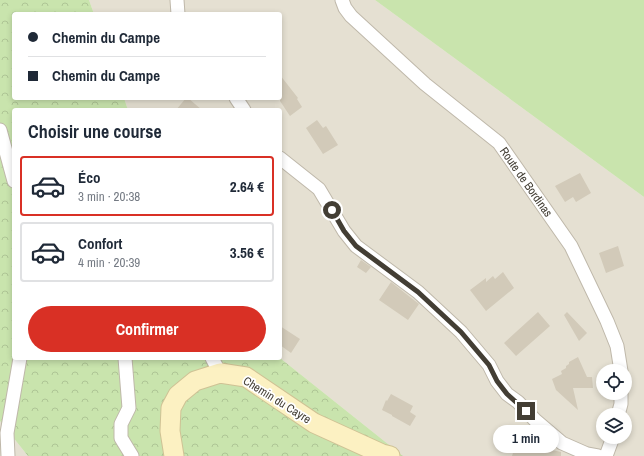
<!DOCTYPE html>
<html lang="fr">
<head>
<meta charset="utf-8">
<style>
	:root { --surface:#fff; --page:#f6f6f7; --text:#1f2937; --muted:#747a83; --line:#e0e1e3; --accent:#d93025 }
	body { margin:0; font-family:"Archivo Narrow",sans-serif; background:var(--page); color:var(--text); height:100vh; display:flex; flex-direction:column; font-size:15px; white-space:nowrap }
	* { box-sizing:border-box; margin:0 }
	p { font-size:13px; color:var(--muted) }
	.icon { flex:none; width:22px; height:22px; fill:none; stroke:currentColor; stroke-width:2; stroke-linecap:round; stroke-linejoin:round }
	.map { position:relative; flex:1; overflow:hidden }
	.drawer { position:absolute; left:12px; top:108px; width:270px; height:252px; display:flex; flex-direction:column; background:var(--surface); border-radius:4px; box-shadow:0 2px 6px #0003 }
	.drawer>* { flex:none }
	.banner { position:absolute; left:12px; top:12px; width:270px; height:88px; border-radius:4px; box-shadow:0 2px 6px #0003; display:grid; align-content:center; height:88px; padding:0 16px; background:var(--surface) }
	.controls { position:absolute; left:596px; top:364px; display:grid; gap:8px }
	.controls a { display:grid; place-items:center; width:36px; height:36px; border-radius:50%; background:var(--surface); box-shadow:0 2px 6px #0003; font-size:20px }
	.end { position:absolute; width:18px; height:18px; margin:-9px; border:5px solid #433e34; background:#fff; box-shadow:0 0 0 2px #fff }
	.from { border-radius:50% }
	.bubble { position:absolute; height:28px; border-radius:14px; background:var(--surface); box-shadow:0 2px 6px #0003; font-size:13px; font-weight:700; line-height:28px; text-align:center }
	.banner b { display:flex; align-items:center; gap:14px; height:38px; font-size:15px }
	.banner b+b { border-top:1px solid var(--line) }
	.banner i { width:10px; height:10px; background:var(--text) }
	ul { padding:0; list-style:none }
	li { display:flex; align-items:center; gap:12px; height:60px; margin:0 8px 6px; padding:0 8px; border:2px solid var(--line); border-radius:4px }
	li div { flex:1 }
	li b { display:block; font-size:15px }
	li em { font-style:normal; font-weight:700 }
	li.on { border-color:var(--accent) }
	li>.icon { width:36px; height:36px; stroke-width:1.5 }
	h2 { padding:0 16px; font-size:18px; line-height:48px }
	.primary-button { display:flex; gap:8px; margin-top:auto; padding:8px 16px }
	.primary-button a { flex:1; height:46px; border-radius:24px; background:var(--accent); color:#fff; font-size:16px; font-weight:700; line-height:46px; text-align:center }
	.map>svg:first-child { display:block }
</style>
</head>
<body>
<div class="map">
<svg width="644" height="456" viewBox="0 0 644 456">
	<defs>
		<pattern id="forest-crowns" width="20" height="18" patternUnits="userSpaceOnUse"><rect width="20" height="18" fill="#c9e4ad"/><path d="M2 6a3 3 0 1 1 6 0M12 15a3 3 0 1 1 6 0" fill="none" stroke="#aec595"/></pattern>
	</defs>
	<rect width="100%" height="100%" fill="#f1eee3"/>
	<path fill="#e5e0d2" fill-rule="evenodd" d="M 89,0 L 375,0 L 644,197 L 644,456 L 403,456 L 280,358 L 280,110 L 128,110 L 124,98 L 280,98 L 280,14 L 94,14 ZM 603,371 L 625,371 L 625,393 L 603,393 ZM 603,415 L 625,415 L 625,437 L 603,437 Z
		M 0,421 L 28,456 L 0,456 Z"/>
	<path fill="#c9e4ad" d="M 375,0 L 644,0 L 644,197 Z"/>
	<path fill="url(#forest-crowns)" d="M 0,0 L 89,0 L 94,14 L 14,14 L 14,98 L 124,98 L 128,110 L 14,110 L 14,358 L 280,358 L 403,456 L 28,456 L 0,421 Z"/>
	<path fill="#d2cab9" d="M 280,75 L 298,98 L 297,99 L 302,107 L 290,116 L 280,101 Z
		M 186,98 L 188,98 L 202,110 L 176,110 Z
		M 317,120 L 323,128 L 326,126 L 338,145 L 323,154 L 306,128 Z
		M 580,173 L 591,193 L 576,202 L 573,197 L 565,202 L 555,186 Z
		M 618,246 L 624,266 L 606,273 L 599,253 Z
		M 361,260 L 371,267 L 366,273 L 357,267 Z
		M 503,272 L 514,288 L 486,311 L 470,290 L 486,278 L 486,282 L 493,276 L 495,279 Z
		M 391,282 L 419,304 L 408,320 L 379,300 Z
		M 538,312 L 550,326 L 516,356 L 504,343 Z
		M 567,312 L 587,333 L 579,341 L 564,315 Z
		M 280,326 L 300,339 L 291,353 L 280,345 Z
		M 578,357 L 587,377 L 592,377 L 593,388 L 573,388 L 578,410 L 556,390 L 552,379 L 562,374 L 561,371 L 566,368 L 566,366 L 569,364 L 569,362 Z
		M 391,394 L 413,406 L 410,412 L 416,416 L 410,426 L 392,416 L 392,415 L 382,410 L 386,400 L 387,401 Z
		M 517,440 L 534,446 L 561,452 L 561,456 L 512,456 Z"/>
	<g fill="none" stroke-linecap="round" stroke-linejoin="round">
		<defs>
			<path id="street" d="M 177,0 L 178,14
				M 342,0 L 345,8 L 351,16 L 425,84 L 499,143 L 571,246 L 607,321 L 617,346 L 621,371
				M 236,98 L 244,110
				M 0,130 L 14,181
				M 280,158 L 319,189 L 344,231 L 356,246 L 418,292 L 461,332 L 489,365 L 497,381 L 507,394 L 518,402 L 535,420 L 562,443 L 587,454 L 598,456
				M 125,358 L 129,408 L 121,424 L 121,438 L 132,456
				M 212,358 L 220,373
				M 618,415 L 621,404 L 621,393
				M 8,456 L 7,433 L 20,358
				M 606,456 L 613,437"/>
			<path id="secondary" d="M 174,456 L 170,431 L 171,408 L 178,395 L 195,381 L 220,373 L 246,377 L 314,423 L 382,454 L 390,456"/>
		</defs>
		<use href="#street" stroke="#bfb8aa" stroke-width="15"/>
		<use href="#secondary" stroke="#cfc295" stroke-width="21"/>
		<use href="#street" stroke="#fff" stroke-width="13"/>
		<use href="#secondary" stroke="#fcf1c2" stroke-width="19"/>
	</g>
	<g fill="none" stroke-linecap="round" stroke-linejoin="round">
		<path stroke="#433e34" stroke-width="5" d="M 332,210 L 344,231 L 356,246 L 418,292 L 461,332 L 489,365 L 497,381 L 507,394 L 526,411"/>
	</g>
	<g text-anchor="middle" stroke-width="3.5" stroke-linejoin="round" paint-order="stroke">
		<g font-size="12" fill="#433e34" stroke="#fff">
			<text transform="translate(526 182) rotate(55)" y="4">Route de Bordinas</text>
			<text transform="translate(277 400) rotate(32)" y="4">Chemin du Cayre</text>
		</g>
	</g>
</svg>
<div class="controls">
<a><svg class="icon" aria-label="locate" viewBox="0 0 24 24"><circle cx="12" cy="12" r="6"/><path d="M12 2v4M12 18v4M2 12h4M18 12h4"/></svg></a>
<a><svg class="icon" aria-label="layers" viewBox="0 0 24 24"><path d="M12 4l9 5-9 5-9-5zM3 14l9 5 9-5"/></svg></a>
</div>
<i class="end from" style="left:332px;top:210px"></i>
<i class="end" style="left:526px;top:411px"></i>
<div class="bubble" style="left:493px;top:425px;width:66px">1 min</div>
<div class="banner">
<b><i class="from"></i>Chemin du Campe</b>
<b><i></i>Chemin du Campe</b>
</div>
<section class="drawer">
<h2>Choisir une course</h2>
<ul>
<li class="on"><svg class="icon" aria-label="car" viewBox="0 0 24 24"><path d="M5 17H2v-5l4-1 3-4h7l3 4 3 1v5h-3M9 17h6M6 11h13"/><circle cx="7" cy="17" r="2"/><circle cx="17" cy="17" r="2"/></svg><div><b>Éco</b><p>3 min · 20:38</p></div><em>2.64 €</em></li>
<li><svg class="icon" aria-label="car" viewBox="0 0 24 24"><path d="M5 17H2v-5l4-1 3-4h7l3 4 3 1v5h-3M9 17h6M6 11h13"/><circle cx="7" cy="17" r="2"/><circle cx="17" cy="17" r="2"/></svg><div><b>Confort</b><p>4 min · 20:39</p></div><em>3.56 €</em></li>
</ul>
<div class="primary-button"><a>Confirmer</a></div>
</section>
</div>
</body>
</html>
